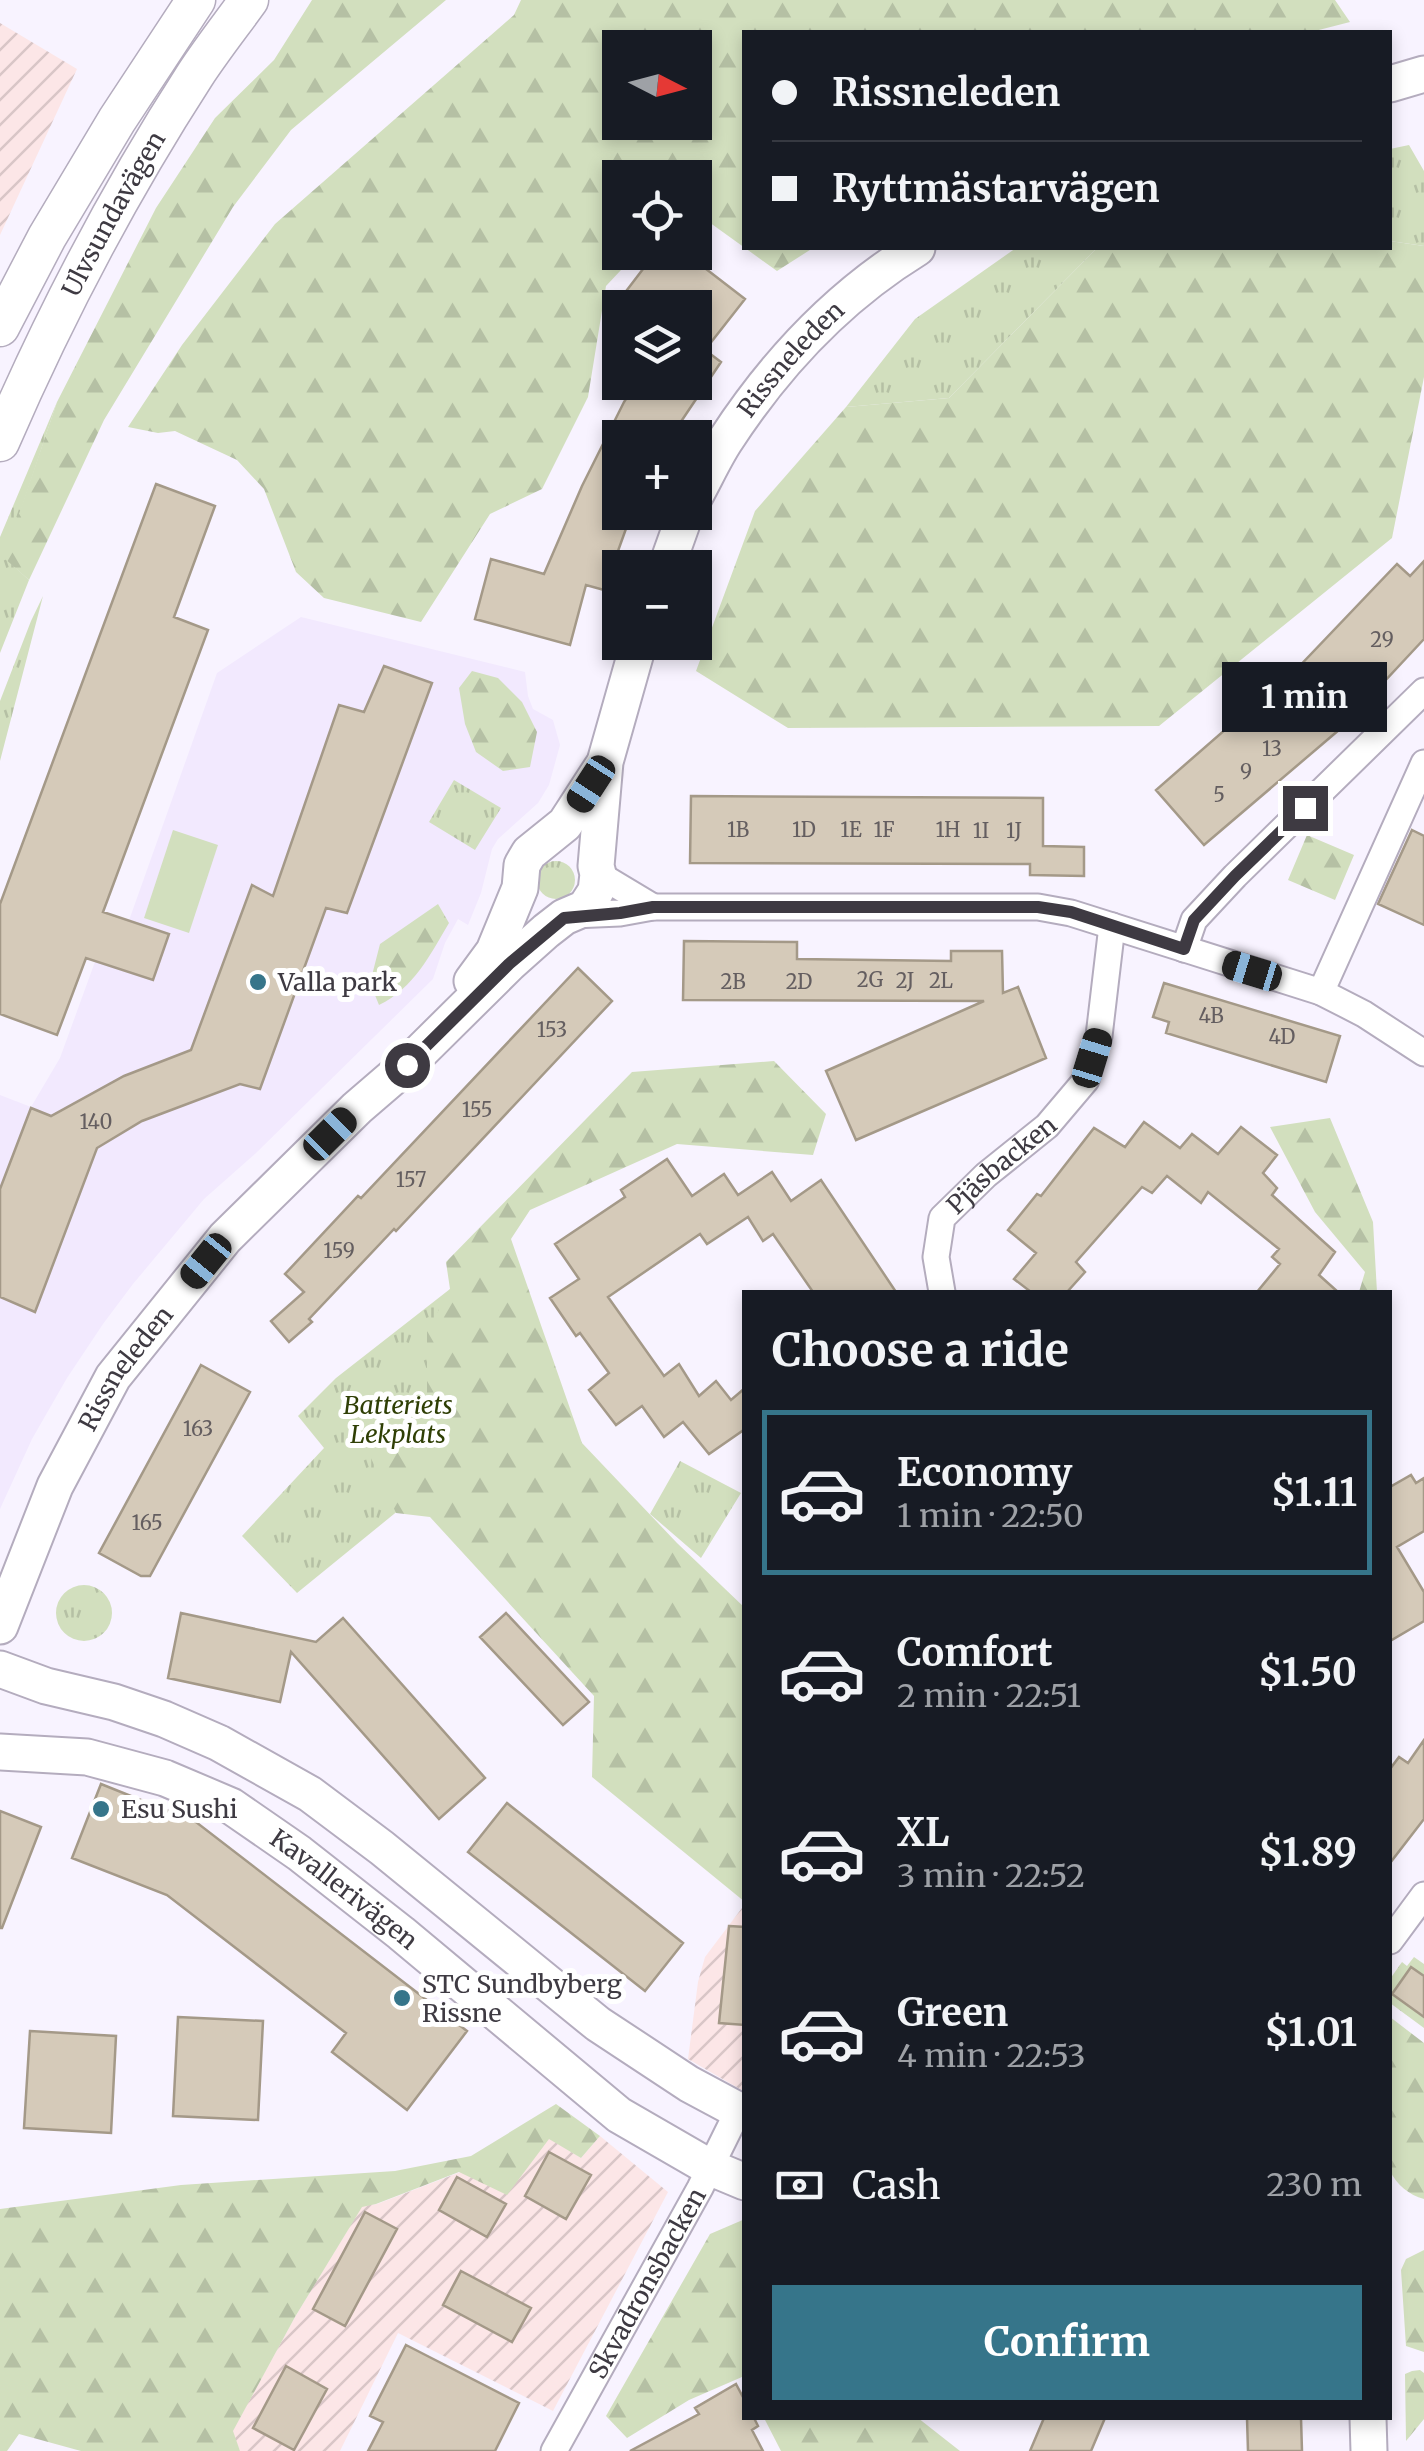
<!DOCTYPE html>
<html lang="en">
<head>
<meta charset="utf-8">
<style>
	:root { --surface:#171b24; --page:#20242c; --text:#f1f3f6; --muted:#9ea1a6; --line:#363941; --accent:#36758a }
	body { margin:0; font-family:Merriweather,serif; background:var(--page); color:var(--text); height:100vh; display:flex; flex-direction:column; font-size:38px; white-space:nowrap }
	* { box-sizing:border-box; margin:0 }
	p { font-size:32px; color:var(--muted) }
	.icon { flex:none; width:55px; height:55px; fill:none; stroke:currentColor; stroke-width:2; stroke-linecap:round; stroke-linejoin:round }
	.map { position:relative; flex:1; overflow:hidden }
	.sheet { position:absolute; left:742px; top:1290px; width:650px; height:1130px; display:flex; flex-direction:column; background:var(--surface); border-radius:0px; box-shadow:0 5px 15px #0003 }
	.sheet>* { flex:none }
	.hud { position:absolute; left:742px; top:30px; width:650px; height:220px; border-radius:0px; box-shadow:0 5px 15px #0003; display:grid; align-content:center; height:220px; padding:0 30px; background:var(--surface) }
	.needle { width:65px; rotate:96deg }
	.tools { position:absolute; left:602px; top:30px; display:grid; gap:20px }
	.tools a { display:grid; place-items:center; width:110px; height:110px; border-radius:0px; background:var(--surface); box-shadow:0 5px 15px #0003; font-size:50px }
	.end { position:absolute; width:45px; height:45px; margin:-22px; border:12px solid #3e3a42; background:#fff; box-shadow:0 0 0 5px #fff }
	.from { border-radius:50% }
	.bubble { position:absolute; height:70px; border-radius:0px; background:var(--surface); box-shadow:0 5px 15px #0003; font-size:32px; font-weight:700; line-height:70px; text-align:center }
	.car { position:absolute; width:30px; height:60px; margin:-30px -15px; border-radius:12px; box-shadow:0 0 8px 2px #0007; background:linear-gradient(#222 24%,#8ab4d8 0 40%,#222 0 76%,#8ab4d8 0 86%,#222 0) }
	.hud b { display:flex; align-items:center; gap:35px; height:95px; font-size:38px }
	.hud b+b { border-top:2px solid var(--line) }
	.hud i { width:25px; height:25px; background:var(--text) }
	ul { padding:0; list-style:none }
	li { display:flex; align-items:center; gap:30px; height:165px; margin:0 20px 15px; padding:0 10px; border:5px solid transparent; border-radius:0px }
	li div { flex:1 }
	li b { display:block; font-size:38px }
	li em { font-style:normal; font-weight:700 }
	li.on { border-color:var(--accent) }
	li>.icon { width:90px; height:90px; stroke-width:1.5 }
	h2 { padding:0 30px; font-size:45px; line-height:120px }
	.pay { display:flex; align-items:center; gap:25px; height:110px; padding:0 30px; font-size:38px }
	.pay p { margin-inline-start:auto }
	.primary-button { display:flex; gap:20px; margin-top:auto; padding:20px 30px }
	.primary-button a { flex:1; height:115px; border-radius:0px; background:var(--accent); color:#fff; font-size:40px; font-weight:700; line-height:115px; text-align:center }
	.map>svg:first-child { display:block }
</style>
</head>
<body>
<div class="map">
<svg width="1424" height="2451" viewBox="0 0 1424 2451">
	<defs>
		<pattern id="industrial-furrows" width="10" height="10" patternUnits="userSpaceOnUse" patternTransform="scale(2.5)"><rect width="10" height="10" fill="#fce6e7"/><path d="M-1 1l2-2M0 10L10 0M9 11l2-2" fill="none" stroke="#d9c6c7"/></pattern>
		<pattern id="grass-tufts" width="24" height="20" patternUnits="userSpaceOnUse" patternTransform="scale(2.5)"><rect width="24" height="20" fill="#d2dfbe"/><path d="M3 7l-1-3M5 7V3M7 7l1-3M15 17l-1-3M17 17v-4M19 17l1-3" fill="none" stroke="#b5c0a4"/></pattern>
		<pattern id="forest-firs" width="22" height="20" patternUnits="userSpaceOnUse" patternTransform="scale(2.5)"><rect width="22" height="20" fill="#d2dfbe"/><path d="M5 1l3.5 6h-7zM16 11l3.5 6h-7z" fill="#b5c0a4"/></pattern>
	</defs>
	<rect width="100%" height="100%" fill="#f8f3ff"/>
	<path fill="url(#industrial-furrows)" d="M 0,23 L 77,69 L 0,235 Z
		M 745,1904 L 745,2092 L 688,2059 L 698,1982 L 705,1957 Z
		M 600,2136 L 668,2192 L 553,2411 L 398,2333 L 340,2451 L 240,2451 L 232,2432 L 295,2317 L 362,2206 L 377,2204 L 549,2138 L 581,2158 Z"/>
	<path fill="#f2e9fe" d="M 301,617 L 525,672 L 528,696 L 533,709 L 553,720 L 560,745 L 549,785 L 538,803 L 498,839 L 492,849 L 481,893 L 468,925 L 458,919 L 445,943 L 433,979 L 256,1153 L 204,1199 L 133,1284 L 103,1324 L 67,1378 L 32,1439 L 0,1509 L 0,1095 L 31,1107 L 60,1058 L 104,937 L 121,943 L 217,673 Z"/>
	<path fill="url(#grass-tufts)" d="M 1409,145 L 1424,171 L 1424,246 L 1390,241 L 1390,149 Z
		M 1016,248 L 1097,248 L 949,398 L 846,407 L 915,319 Z
		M 57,402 L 5,558 L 29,580 L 0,653 L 0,537 Z
		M 43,596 L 0,761 L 0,701 L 31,621 Z
		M 454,780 L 501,808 L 475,850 L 429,822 Z
		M537 880a19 19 0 1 1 38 0a19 19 0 1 1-38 0Z
		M 450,1289 L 491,1435 L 297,1593 L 242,1536 L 324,1448 L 298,1416 L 336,1378 Z
		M 680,1461 L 741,1493 L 701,1558 L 650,1514 Z
		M56 1613a28 28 0 1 1 56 0a28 28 0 1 1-56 0Z
		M 1414,1957 L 1424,1964 L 1424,1976 L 1411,1967 L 1392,1993 L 1421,2016 L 1424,2013 L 1424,2028 L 1390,2003 L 1390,1979 L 1402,1962 L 1407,1966 Z"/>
	<path fill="url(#forest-firs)" fill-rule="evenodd" d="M 312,0 L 446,0 L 291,130 L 233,207 L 104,420 L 29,580 L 4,558 L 57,402 L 156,208 L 215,118 L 274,60 Z
		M 521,0 L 1335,0 L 1350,22 L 1311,32 L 745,32 L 745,248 L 813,248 L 777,271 L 695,212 L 695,178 L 620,178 L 620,252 L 637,253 L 606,286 L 588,397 L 542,489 L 490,514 L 421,622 L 324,598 L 296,572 L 264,489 L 237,460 L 175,431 L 158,433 L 128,427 L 182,345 L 275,224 L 514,15 ZM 620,48 L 695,48 L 695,122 L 620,122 Z
		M 1390,241 L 1424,246 L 1424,377 L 1392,538 L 1159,726 L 788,728 L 696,671 L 755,511 L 846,407 L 949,398 L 1097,248 L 1390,248 Z
		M 472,671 L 498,678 L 522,702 L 537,732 L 530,767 L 503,771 L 476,752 L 465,724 L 459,688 Z
		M 1307,835 L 1354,855 L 1335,900 L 1288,880 Z
		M 438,904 L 449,923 C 430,955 414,988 379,1005 L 370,983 L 380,944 Z
		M 774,1061 L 826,1114 L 813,1155 L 677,1144 L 530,1210 L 511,1239 L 582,1443 L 677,1543 L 745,1608 L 745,1902 L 592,1777 L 594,1696 L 430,1517 L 396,1513 L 370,1456 L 427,1394 L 427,1332 L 450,1289 L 446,1262 L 632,1072 Z
		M 1330,1118 L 1373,1222 L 1377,1292 L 1359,1292 L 1365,1272 L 1315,1212 L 1270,1127 Z
		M 1390,2017 L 1424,2043 L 1424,2199 C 1409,2195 1397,2185 1390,2171 Z
		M 556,2104 L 600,2136 L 581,2158 L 549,2139 L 507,2195 L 459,2172 L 376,2204 L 362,2207 L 295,2317 L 233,2431 L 240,2451 L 81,2451 L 19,2434 L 7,2451 L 0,2451 L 0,2209 L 181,2185 L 395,2171 L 471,2156 Z
		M 745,2219 L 745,2380 L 742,2377 L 689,2400 L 627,2438 L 606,2416 L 710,2234 Z
		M 1424,2250 L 1424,2352 L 1406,2346 L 1401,2270 L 1406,2259 Z
		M 1420,2370 L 1424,2373 L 1424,2419 L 1406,2441 L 1405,2374 L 1412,2371 Z
		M 764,2418 L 918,2418 L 960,2451 L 781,2451 Z"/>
	<path fill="#d2dfbe" d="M 173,830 L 218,845 L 189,933 L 144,918 Z"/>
	<path fill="#d5cab9" stroke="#a49988" stroke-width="2.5" d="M 656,252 L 684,252 L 745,299 L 705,350 L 721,362 L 670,438 L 620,438 L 620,512 L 632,512 L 604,590 L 586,585 L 570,645 L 475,619 L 491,559 L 544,574 L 582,486 L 624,402 L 637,382 L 695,382 L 695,308 L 650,308 L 627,290 Z
		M 156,484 L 215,506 L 174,617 L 208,630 L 103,912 L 169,934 L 153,980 L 86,958 L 57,1035 L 0,1014 L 0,904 Z
		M 1424,561 L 1424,639 L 1340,729 L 1204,845 L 1156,790 L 1266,694 L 1269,698 L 1397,564 L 1410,576 Z
		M 384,666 L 432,683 L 347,913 L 326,908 L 260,1089 L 240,1084 L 142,1121 L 97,1148 L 35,1312 L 0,1297 L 0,1189 L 31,1108 L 51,1116 L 124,1076 L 191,1050 L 252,885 L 273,896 L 339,705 L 364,712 Z
		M 691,796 L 1043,798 L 1043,846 L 1084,847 L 1084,876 L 1030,875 L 1030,864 L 690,863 Z
		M 1412,830 L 1424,836 L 1424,925 L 1378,904 Z
		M 684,941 L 797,942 L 797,959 L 951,961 L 951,951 L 1002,951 L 1003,993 L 1018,987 L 1046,1058 L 856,1140 L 826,1071 L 984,1001 L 683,1000 Z
		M 578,968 L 612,1001 L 396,1231 L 394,1229 L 309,1319 L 312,1322 L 289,1342 L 271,1321 L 304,1292 L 285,1274 L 358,1196 L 361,1198 Z
		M 1164,983 L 1340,1036 L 1326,1082 L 1166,1033 L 1169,1022 L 1153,1017 Z
		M 1144,1122 L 1180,1148 L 1192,1134 L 1218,1154 L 1241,1127 L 1277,1155 L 1263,1173 L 1277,1188 L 1272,1195 L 1335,1252 L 1319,1275 L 1338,1292 L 1257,1292 L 1280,1264 L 1272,1257 L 1279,1249 L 1208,1192 L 1201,1203 L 1167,1176 L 1152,1193 L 1142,1187 L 1076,1262 L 1085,1272 L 1067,1292 L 1031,1292 L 1014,1279 L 1036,1253 L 1008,1230 L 1037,1194 L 1041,1196 L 1094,1128 L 1125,1147 Z
		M 667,1159 L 692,1196 L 724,1174 L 738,1195 L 772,1172 L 791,1201 L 821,1180 L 896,1292 L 813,1292 L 773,1234 L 763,1241 L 748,1217 L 707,1244 L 700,1234 L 608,1297 L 664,1376 L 679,1364 L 699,1396 L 716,1381 L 731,1400 L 745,1388 L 745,1429 L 709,1454 L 683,1422 L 664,1437 L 642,1406 L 616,1425 L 589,1390 L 609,1373 L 580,1333 L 576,1336 L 550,1298 L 579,1279 L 555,1244 L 625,1197 L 621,1190 Z
		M 201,1365 L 250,1392 L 150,1576 L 141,1576 L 99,1553 Z
		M 1411,1475 L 1416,1483 L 1424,1478 L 1424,1531 L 1397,1547 L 1424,1592 L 1424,1621 L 1390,1641 L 1390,1487 Z
		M 181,1613 L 316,1642 L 343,1618 L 485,1778 L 439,1819 L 291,1652 L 280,1702 L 168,1678 Z
		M 506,1613 L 589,1702 L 563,1725 L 480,1637 Z
		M 1424,1740 L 1424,1819 L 1390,1863 L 1390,1769 L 1399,1757 L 1408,1763 Z
		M 101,1784 L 196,1822 L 467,2031 L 407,2110 L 332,2052 L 346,2033 L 167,1895 L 72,1858 Z
		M 507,1803 L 683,1943 L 645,1991 L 468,1852 Z
		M 0,1811 L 41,1827 L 2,1928 L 0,1928 Z
		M 729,1926 L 745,1927 L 745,2025 L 719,2023 Z
		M 1411,1967 L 1424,1976 L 1424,2017 L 1392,1994 Z
		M 178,2017 L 263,2021 L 258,2120 L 173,2116 Z
		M 30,2031 L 116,2036 L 111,2133 L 24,2128 Z
		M 549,2152 L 591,2175 L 566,2219 L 525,2196 Z
		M 457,2177 L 506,2204 L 487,2237 L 439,2210 Z
		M 365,2212 L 397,2229 L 345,2326 L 313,2309 Z
		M 461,2271 L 531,2308 L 512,2342 L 443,2305 Z
		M 406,2345 L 519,2403 L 495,2451 L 368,2451 L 383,2422 L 370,2416 Z
		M 286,2366 L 327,2389 L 294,2450 L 253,2428 Z
		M 736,2384 L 745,2401 L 745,2418 L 754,2418 L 758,2426 L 752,2430 L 763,2451 L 630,2451 L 699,2414 L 695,2408 Z
		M 1044,2418 L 1105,2418 L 1091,2451 L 1030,2451 Z
		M 1247,2418 L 1301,2418 L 1302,2451 L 1248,2451 Z"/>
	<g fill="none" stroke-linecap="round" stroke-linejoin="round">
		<defs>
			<g id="street">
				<path d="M 598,874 L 653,907"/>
				<path d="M 573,915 L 620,913 L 653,907 L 1038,907 L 1071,913 L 1321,992 L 1364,1014 L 1424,1053"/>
				<path d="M 1184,949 L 1194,920 L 1235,876 L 1424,691"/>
				<path d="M 1321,992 L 1424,763"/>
				<path id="s1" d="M 942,1292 L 936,1257 L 942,1218 L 986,1175 L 1047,1126 L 1086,1080 L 1099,1036 L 1112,926"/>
				<path d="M 1390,1941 L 1424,1895"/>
				<path id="s2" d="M 554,2451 L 700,2188 L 738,2111"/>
			</g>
			<g id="secondary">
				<path d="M 1390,84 L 1424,74"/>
				<path id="s3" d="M 695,496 C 705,478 714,458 725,441 C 775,364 839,296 917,248"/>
				<path d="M 666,568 L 686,512"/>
				<path d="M 472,981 L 494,951 L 520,888 L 522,865 L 529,853 L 565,824 L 602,767"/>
				<path id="s4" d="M 0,1626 L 55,1486 L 113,1377 L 225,1238 L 357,1108 L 407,1065 L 509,964 L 546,931 L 564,917 L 585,908 L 596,891 L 598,874 L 596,866 L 605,762 L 639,642"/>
				<path d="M 0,1669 L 46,1686 L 114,1702 L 164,1719 L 219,1743 L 310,1794 L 382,1848 L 598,2024 L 689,2084 L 745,2114"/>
				<path id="s5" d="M 0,1752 L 87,1757 L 165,1778 L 231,1806 L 299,1853 L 401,1933 L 619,2115 L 709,2167 L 745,2182"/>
				<path d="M 1368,2418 L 1369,2451"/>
			</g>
			<g id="primary">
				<path d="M 0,327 L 47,237 L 117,120 L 196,0"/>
				<path id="s6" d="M 0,442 C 55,315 120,191 195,75 C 212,49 231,25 249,0"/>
			</g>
		</defs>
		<use href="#street" stroke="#b4acbe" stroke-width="29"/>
		<use href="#secondary" stroke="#b4acbe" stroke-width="39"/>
		<use href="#primary" stroke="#b4acbe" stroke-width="41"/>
		<use href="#street" stroke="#fff" stroke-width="25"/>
		<use href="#secondary" stroke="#fff" stroke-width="35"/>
		<use href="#primary" stroke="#fff" stroke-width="38"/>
	</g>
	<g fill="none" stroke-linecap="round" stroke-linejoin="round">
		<path stroke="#3e3a42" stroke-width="12" d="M 407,1065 L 509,964 L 564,918 L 620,913 L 653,907 L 1038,907 L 1071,912 L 1184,949 L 1194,920 L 1235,876 L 1305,808"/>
	</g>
	<g fill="#36758a" stroke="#fff" stroke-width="4">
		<circle cx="258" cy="982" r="10"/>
		<circle cx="101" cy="1809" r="10"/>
		<circle cx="402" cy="1998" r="10"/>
	</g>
	<g text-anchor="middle" stroke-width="10" stroke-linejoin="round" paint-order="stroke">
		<g font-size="20" fill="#645e60">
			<text x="1382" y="647">29</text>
			<text x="1272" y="756">13</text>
			<text x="1246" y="779">9</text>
			<text x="1219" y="802">5</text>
			<text x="738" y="837">1B</text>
			<text x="804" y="837">1D</text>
			<text x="851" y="837">1E</text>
			<text x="884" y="837">1F</text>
			<text x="948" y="837">1H</text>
			<text x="981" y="838">1I</text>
			<text x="1014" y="838">1J</text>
			<text x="870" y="987">2G</text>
			<text x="905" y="988">2J</text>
			<text x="941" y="988">2L</text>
			<text x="733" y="989">2B</text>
			<text x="799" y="989">2D</text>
			<text x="1211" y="1023">4B</text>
			<text x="552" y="1037">153</text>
			<text x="1282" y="1044">4D</text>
			<text x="477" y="1117">155</text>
			<text x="96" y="1129">140</text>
			<text x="411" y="1187">157</text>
			<text x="339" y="1258">159</text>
			<text x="198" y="1436">163</text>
			<text x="147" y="1530">165</text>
		</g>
		<g font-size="25" fill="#3e3a42" stroke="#fff">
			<text dy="9" stroke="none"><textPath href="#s6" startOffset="255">Ulvsundavägen</textPath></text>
			<text dy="9" stroke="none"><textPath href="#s3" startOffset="168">Rissneleden</textPath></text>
			<text dy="9" stroke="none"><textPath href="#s1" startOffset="155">Pjäsbacken</textPath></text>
			<text dy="9" stroke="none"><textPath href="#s4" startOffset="288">Rissneleden</textPath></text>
			<text dy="9" stroke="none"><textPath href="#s5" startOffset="380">Kavallerivägen</textPath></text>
			<text dy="9" stroke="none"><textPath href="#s2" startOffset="192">Skvadronsbacken</textPath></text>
		</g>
		<g font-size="25" fill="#3e3a42" stroke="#fff" text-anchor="start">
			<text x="278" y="991">Valla park</text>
			<text x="121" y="1818">Esu Sushi</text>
			<text x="422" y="1993">STC Sundbyberg<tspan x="422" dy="29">Rissne</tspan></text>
		</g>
		<g font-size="25" font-style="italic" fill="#2f3f05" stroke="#fff">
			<text x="398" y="1414">Batteriets<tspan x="398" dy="29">Lekplats</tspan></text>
		</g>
	</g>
</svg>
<div class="tools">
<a><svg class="needle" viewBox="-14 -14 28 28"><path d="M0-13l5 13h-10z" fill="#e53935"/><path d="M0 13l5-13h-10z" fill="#9ea1a6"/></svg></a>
<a><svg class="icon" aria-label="locate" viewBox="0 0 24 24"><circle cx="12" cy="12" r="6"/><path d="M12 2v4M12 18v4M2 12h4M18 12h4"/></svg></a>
<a><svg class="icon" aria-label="layers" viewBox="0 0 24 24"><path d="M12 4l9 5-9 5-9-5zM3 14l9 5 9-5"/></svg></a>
<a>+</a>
<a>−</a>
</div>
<i class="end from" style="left:407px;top:1065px"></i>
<i class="end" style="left:1305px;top:808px"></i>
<div class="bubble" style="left:1222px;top:662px;width:165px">1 min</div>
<i class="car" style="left:591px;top:784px;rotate:213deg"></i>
<i class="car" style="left:1252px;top:971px;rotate:287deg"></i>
<i class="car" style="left:1092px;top:1058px;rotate:17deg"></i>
<i class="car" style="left:330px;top:1134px;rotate:45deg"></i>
<i class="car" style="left:206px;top:1261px;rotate:219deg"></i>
<div class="hud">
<b><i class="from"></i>Rissneleden</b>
<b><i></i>Ryttmästarvägen</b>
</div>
<section class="sheet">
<h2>Choose a ride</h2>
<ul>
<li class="on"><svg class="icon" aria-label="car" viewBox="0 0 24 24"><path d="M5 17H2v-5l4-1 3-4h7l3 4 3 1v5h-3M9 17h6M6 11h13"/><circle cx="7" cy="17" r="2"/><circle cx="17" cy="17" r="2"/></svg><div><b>Economy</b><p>1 min · 22:50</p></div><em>$1.11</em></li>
<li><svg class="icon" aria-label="car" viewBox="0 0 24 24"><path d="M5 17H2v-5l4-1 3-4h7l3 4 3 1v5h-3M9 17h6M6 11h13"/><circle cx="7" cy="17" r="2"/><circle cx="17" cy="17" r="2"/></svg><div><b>Comfort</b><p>2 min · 22:51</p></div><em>$1.50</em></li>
<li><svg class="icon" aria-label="car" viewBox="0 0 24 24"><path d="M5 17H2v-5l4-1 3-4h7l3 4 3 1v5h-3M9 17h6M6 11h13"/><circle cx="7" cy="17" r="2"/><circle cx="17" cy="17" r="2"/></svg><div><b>XL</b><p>3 min · 22:52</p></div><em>$1.89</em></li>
<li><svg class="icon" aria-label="car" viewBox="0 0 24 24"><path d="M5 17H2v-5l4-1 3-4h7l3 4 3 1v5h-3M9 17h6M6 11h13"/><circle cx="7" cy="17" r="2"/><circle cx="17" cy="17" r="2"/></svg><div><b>Green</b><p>4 min · 22:53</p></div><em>$1.01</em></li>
</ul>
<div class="pay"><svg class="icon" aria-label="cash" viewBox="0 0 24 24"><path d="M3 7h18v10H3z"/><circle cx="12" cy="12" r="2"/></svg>Cash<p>230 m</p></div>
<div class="primary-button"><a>Confirm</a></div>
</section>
</div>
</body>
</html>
